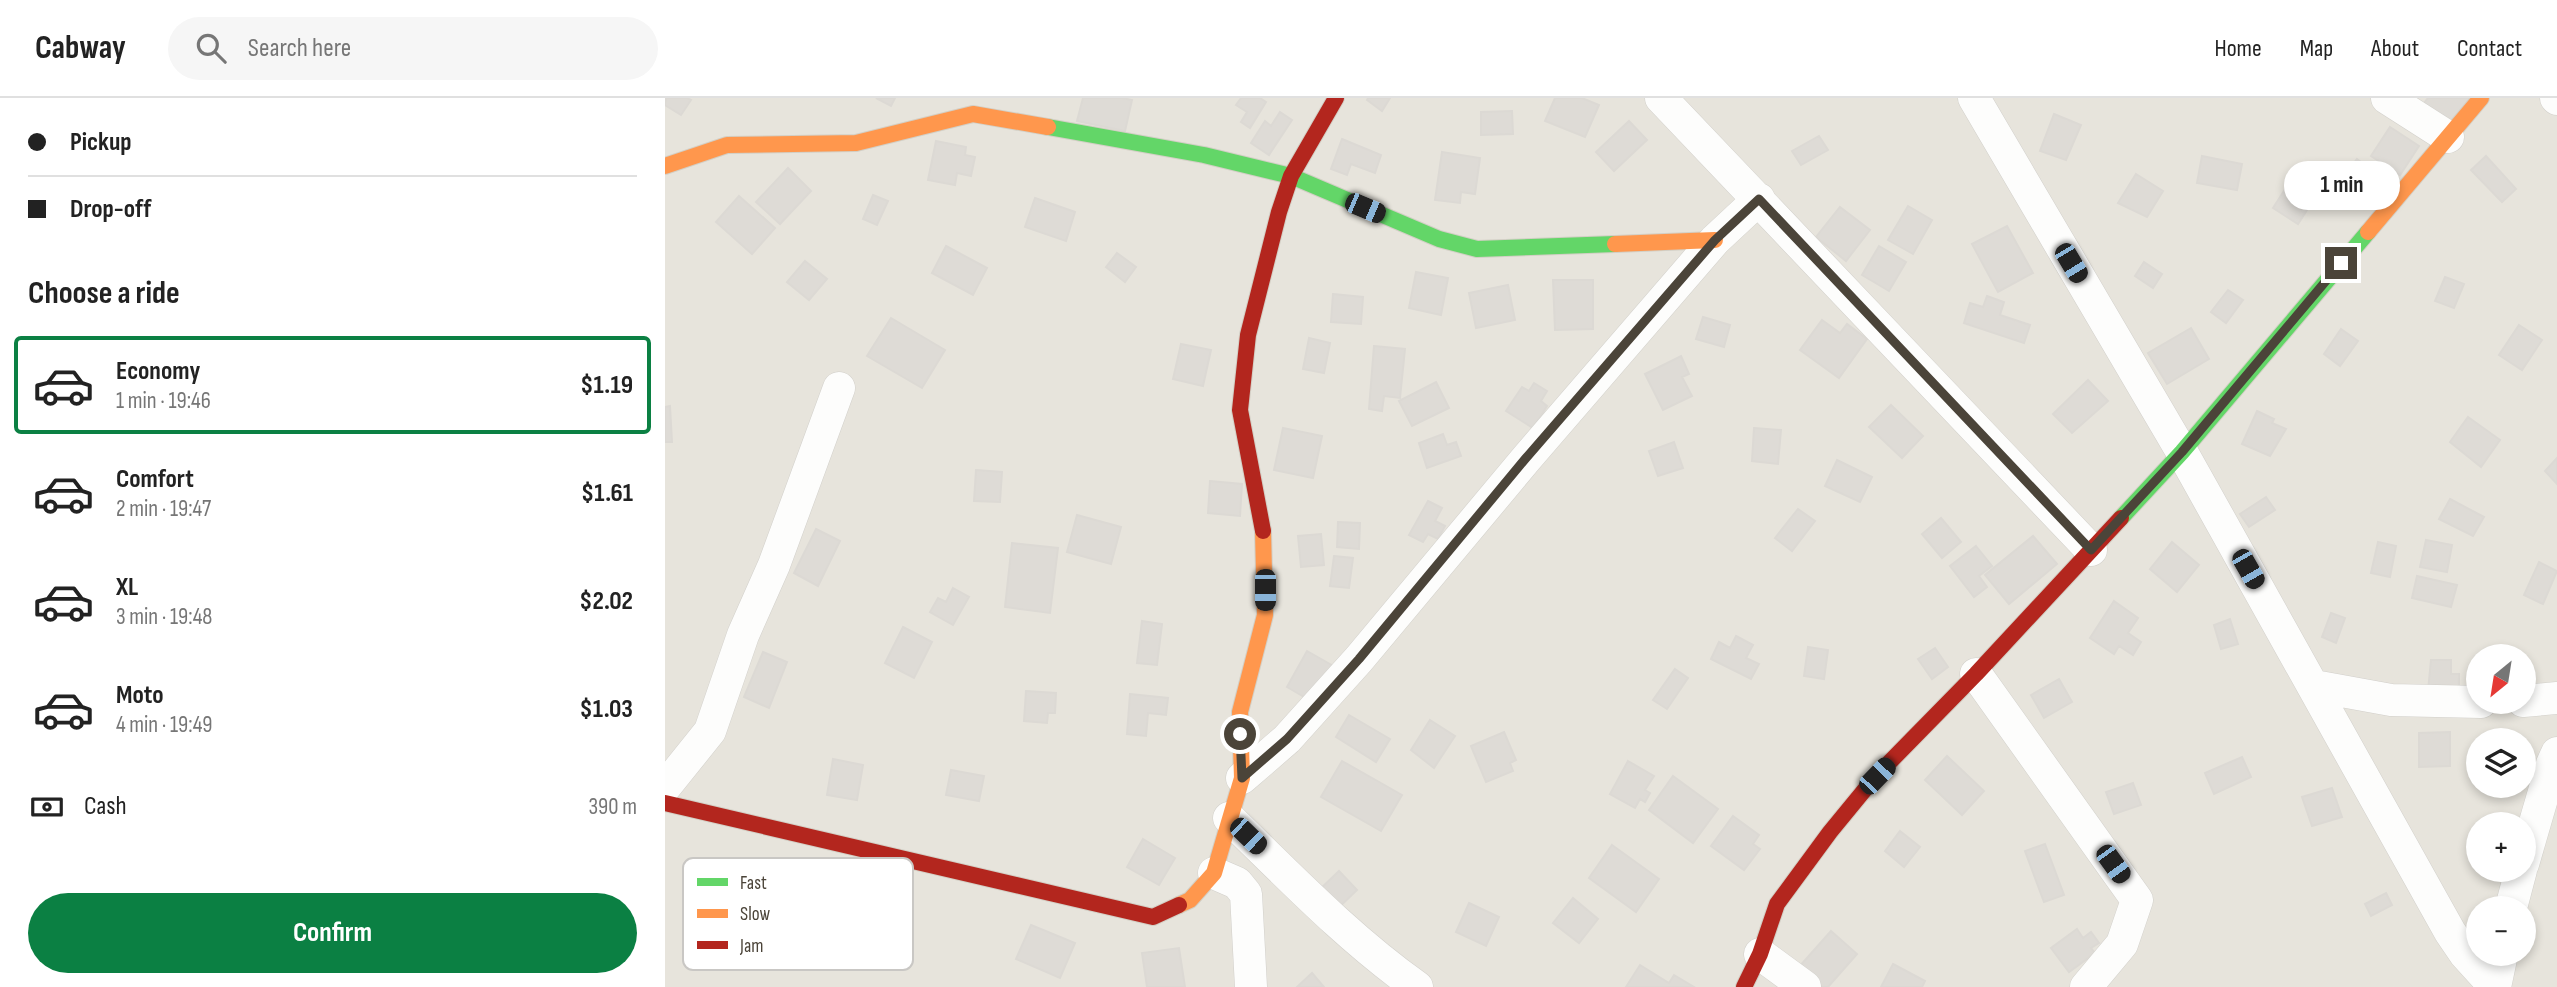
<!DOCTYPE html>
<html lang="en">
<head>
<meta charset="utf-8">
<style>
	:root { --surface:#fff; --page:#f6f6f6; --text:#222; --muted:#767676; --line:#e0e0e0; --accent:#0b8043 }
	body { margin:0; font-family:"Sofia Sans Condensed",sans-serif; background:var(--page); color:var(--text); height:100vh; display:flex; flex-direction:column; font-size:26px; white-space:nowrap }
	* { box-sizing:border-box; margin:0 }
	p { font-size:23px; color:var(--muted) }
	.icon { flex:none; width:38px; height:38px; fill:none; stroke:currentColor; stroke-width:2; stroke-linecap:round; stroke-linejoin:round }
	.map { position:relative; flex:1; overflow:hidden }
	.side { display:flex; flex-direction:column; background:var(--surface); width:665px }
	.side>* { flex:none }
	.top-card { display:grid; align-content:center; height:154px; padding:0 28px; background:var(--surface) }
	.needle { width:46px; rotate:210deg }
	.fabs { position:absolute; left:1801px; top:546px; display:grid; gap:14px }
	.fabs a { display:grid; place-items:center; width:70px; height:70px; border-radius:50%; background:var(--surface); box-shadow:0 4px 10px #0003; font-size:35px }
	.end { position:absolute; width:32px; height:32px; margin:-16px; border:9px solid #4b4439; background:#fff; box-shadow:0 0 0 4px #fff }
	.from { border-radius:50% }
	.bubble { position:absolute; height:49px; border-radius:24px; background:var(--surface); box-shadow:0 4px 10px #0003; font-size:23px; font-weight:700; line-height:49px; text-align:center }
	.car { position:absolute; width:21px; height:42px; margin:-21px -10px; border-radius:9px; box-shadow:0 0 5px 2px #0007; background:linear-gradient(#222 24%,#8ab4d8 0 40%,#222 0 76%,#8ab4d8 0 86%,#222 0) }
	.top-card b { display:flex; align-items:center; gap:24px; height:66px; font-size:26px }
	.top-card b+b { border-top:2px solid var(--line) }
	.top-card i { width:18px; height:18px; background:var(--text) }
	ul { padding:0; list-style:none }
	li { display:flex; align-items:center; gap:21px; height:98px; margin:0 14px 10px; padding:0 14px; border:4px solid transparent; border-radius:7px }
	li div { flex:1 }
	li b { display:block; font-size:26px }
	li em { font-style:normal; font-weight:700 }
	li.selected { border-color:var(--accent) }
	li>.icon { width:63px; height:63px; stroke-width:1.5 }
	h2 { padding:0 28px; font-size:32px; line-height:84px }
	.pay { display:flex; align-items:center; gap:18px; height:77px; padding:0 28px; font-size:26px }
	.pay p { margin-inline-start:auto }
	.button { display:flex; gap:14px; margin-top:auto; padding:14px 28px }
	.button a { flex:1; height:80px; border-radius:42px; background:var(--accent); color:#fff; font-size:28px; font-weight:700; line-height:80px; text-align:center }
	header { display:flex; align-items:center; gap:42px; box-sizing:border-box; height:98px; padding:0 35px; background:var(--surface); border-bottom:2px solid var(--line) }
	header strong { font-size:33px }
	nav { display:flex; gap:38px; margin-inline-start:auto; font-size:24px }
	.search { width:490px; height:63px; background:var(--page); display:flex; align-items:center; gap:18px; box-sizing:border-box; padding:0 24px; border-radius:38px; color:var(--muted); font-size:26px }
	main { display:flex; flex:1; min-height:0 }
	.map>svg:first-child { display:block }
</style>
</head>
<body>
<header>
<strong>Cabway</strong>
<div class="search"><svg class="icon" aria-label="search" viewBox="0 0 24 24"><circle cx="10" cy="10" r="6"/><path d="M15 15l6 6"/></svg>Search here</div>
<nav><a>Home</a><a>Map</a><a>About</a><a>Contact</a></nav>
</header>
<main>
<section class="side">
<div class="top-card">
<b><i class="from"></i>Pickup</b>
<b><i></i>Drop-off</b>
</div>
<h2>Choose a ride</h2>
<ul>
<li class="selected"><svg class="icon" aria-label="car" viewBox="0 0 24 24"><path d="M5 17H2v-5l4-1 3-4h7l3 4 3 1v5h-3M9 17h6M6 11h13"/><circle cx="7" cy="17" r="2"/><circle cx="17" cy="17" r="2"/></svg><div><b>Economy</b><p>1 min · 19:46</p></div><em>$1.19</em></li>
<li><svg class="icon" aria-label="car" viewBox="0 0 24 24"><path d="M5 17H2v-5l4-1 3-4h7l3 4 3 1v5h-3M9 17h6M6 11h13"/><circle cx="7" cy="17" r="2"/><circle cx="17" cy="17" r="2"/></svg><div><b>Comfort</b><p>2 min · 19:47</p></div><em>$1.61</em></li>
<li><svg class="icon" aria-label="car" viewBox="0 0 24 24"><path d="M5 17H2v-5l4-1 3-4h7l3 4 3 1v5h-3M9 17h6M6 11h13"/><circle cx="7" cy="17" r="2"/><circle cx="17" cy="17" r="2"/></svg><div><b>XL</b><p>3 min · 19:48</p></div><em>$2.02</em></li>
<li><svg class="icon" aria-label="car" viewBox="0 0 24 24"><path d="M5 17H2v-5l4-1 3-4h7l3 4 3 1v5h-3M9 17h6M6 11h13"/><circle cx="7" cy="17" r="2"/><circle cx="17" cy="17" r="2"/></svg><div><b>Moto</b><p>4 min · 19:49</p></div><em>$1.03</em></li>
</ul>
<div class="pay"><svg class="icon" aria-label="cash" viewBox="0 0 24 24"><path d="M3 7h18v10H3z"/><circle cx="12" cy="12" r="2"/></svg>Cash<p>390 m</p></div>
<div class="button"><a>Confirm</a></div>
</section>
<div class="map">
<svg width="1892" height="889" viewBox="0 0 1892 889">
	<rect width="100%" height="100%" fill="#f4f2ee"/>
	<path fill="#e7e4dc" fill-rule="evenodd" d="M 0,0 L 1892,0 L 1892,889 L 0,889 ZM 1813,558 L 1858,558 L 1858,604 L 1813,604 ZM 1813,642 L 1858,642 L 1858,688 L 1813,688 ZM 1813,726 L 1858,726 L 1858,772 L 1813,772 ZM 1813,810 L 1858,810 L 1858,856 L 1813,856 Z"/>
	<path fill="#dedbd6" stroke="#dcd9d4" stroke-width="2" d="M 1,0 L 22,0 L 26,2 L 16,17 L 0,7 Z
		M 211,0 L 230,0 L 226,8 Z
		M 418,0 L 457,0 L 467,2 L 460,33 L 412,23 Z
		M 576,0 L 595,0 L 601,4 L 585,30 L 576,24 L 582,14 L 571,7 Z
		M 703,0 L 725,0 L 717,13 L 702,2 Z
		M 890,0 L 917,0 L 934,7 L 920,39 L 880,23 Z
		M 1763,0 L 1807,0 L 1784,26 L 1759,5 Z
		M 847,13 L 848,36 L 816,37 L 816,14 Z
		M 615,14 L 627,22 L 604,57 L 586,45 L 600,23 L 606,28 Z
		M 1389,16 L 1416,27 L 1401,62 L 1375,53 Z
		M 964,23 L 982,42 L 949,73 L 931,54 Z
		M 1725,29 L 1754,48 L 1735,77 L 1706,58 Z
		M 1154,38 L 1163,52 L 1136,67 L 1127,53 Z
		M 677,41 L 716,57 L 710,75 L 686,66 L 682,77 L 666,71 Z
		M 271,43 L 301,49 L 300,57 L 310,59 L 306,78 L 292,75 L 290,87 L 263,82 Z
		M 777,54 L 815,60 L 810,96 L 796,94 L 795,105 L 770,102 Z
		M 1537,58 L 1577,66 L 1572,92 L 1532,85 Z
		M 1821,58 L 1851,91 L 1837,104 L 1806,72 Z
		M 1692,61 L 1718,81 L 1699,107 L 1672,87 Z
		M 123,70 L 146,93 L 115,126 L 91,104 Z
		M 1631,74 L 1656,90 L 1633,126 L 1608,110 Z
		M 1471,76 L 1498,93 L 1482,119 L 1453,105 Z
		M 208,97 L 223,103 L 212,127 L 198,121 Z
		M 74,98 L 110,130 L 87,156 L 51,124 Z
		M 370,100 L 410,114 L 401,143 L 360,129 Z
		M 1243,108 L 1267,122 L 1248,156 L 1223,142 Z
		M 1175,109 L 1205,132 L 1181,163 L 1151,139 Z
		M 1342,128 L 1368,175 L 1333,194 L 1307,146 Z
		M 281,148 L 322,170 L 308,197 L 267,175 Z
		M 1214,148 L 1241,164 L 1224,193 L 1197,177 Z
		M 452,155 L 471,169 L 460,184 L 441,169 Z
		M 140,163 L 162,181 L 144,202 L 122,184 Z
		M 1479,164 L 1497,176 L 1488,190 L 1470,178 Z
		M 751,174 L 783,180 L 776,217 L 744,210 Z
		M 1780,179 L 1799,186 L 1789,210 L 1770,203 Z
		M 888,182 L 928,182 L 928,231 L 890,232 Z
		M 843,187 L 850,222 L 811,230 L 804,195 Z
		M 1563,192 L 1578,202 L 1561,225 L 1546,214 Z
		M 668,196 L 698,199 L 696,226 L 666,224 Z
		M 1322,198 L 1339,204 L 1335,217 L 1365,227 L 1359,245 L 1299,225 L 1305,205 L 1318,209 Z
		M 1038,219 L 1065,227 L 1059,249 L 1031,241 Z
		M 226,220 L 280,252 L 257,290 L 202,258 Z
		M 1157,222 L 1175,235 L 1182,226 L 1202,241 L 1174,280 L 1135,252 Z
		M 1854,227 L 1877,242 L 1857,272 L 1834,257 Z
		M 1526,230 L 1544,261 L 1502,286 L 1483,255 Z
		M 1676,231 L 1693,243 L 1675,268 L 1659,256 Z
		M 644,240 L 665,245 L 659,275 L 638,271 Z
		M 516,246 L 546,252 L 538,288 L 508,281 Z
		M 709,248 L 740,251 L 735,300 L 719,298 L 717,313 L 704,311 Z
		M 1016,258 L 1024,276 L 1017,279 L 1027,298 L 998,312 L 980,276 Z
		M 1423,282 L 1443,303 L 1407,335 L 1388,316 Z
		M 771,284 L 784,310 L 747,328 L 734,303 Z
		M 869,285 L 882,293 L 876,303 L 882,308 L 868,330 L 841,313 L 857,289 L 864,293 Z
		M 1226,307 L 1258,338 L 1237,360 L 1204,329 Z
		M 5,308 L 7,344 L 0,344 L 0,309 Z
		M 1592,313 L 1609,321 L 1607,325 L 1621,331 L 1605,358 L 1577,346 Z
		M 1803,319 L 1835,342 L 1816,369 L 1785,344 Z
		M 618,330 L 657,338 L 648,380 L 609,372 Z
		M 1089,330 L 1116,332 L 1113,366 L 1087,363 Z
		M 778,336 L 782,347 L 791,344 L 796,358 L 762,370 L 754,345 Z
		M 1009,344 L 1018,370 L 993,378 L 984,353 Z
		M 1892,360 L 1892,386 L 1880,373 Z
		M 1172,362 L 1207,379 L 1195,404 L 1160,388 Z
		M 311,372 L 337,374 L 335,404 L 309,403 Z
		M 545,383 L 577,386 L 575,418 L 543,415 Z
		M 1601,399 L 1610,412 L 1584,429 L 1575,416 Z
		M 1785,401 L 1819,419 L 1808,438 L 1774,421 Z
		M 763,403 L 777,410 L 770,423 L 780,428 L 773,441 L 763,436 L 758,444 L 744,437 Z
		M 1133,411 L 1150,423 L 1127,453 L 1110,440 Z
		M 412,417 L 456,429 L 446,466 L 402,454 Z
		M 1276,420 L 1296,444 L 1277,460 L 1257,436 Z
		M 673,424 L 695,425 L 694,451 L 672,449 Z
		M 151,431 L 175,443 L 153,488 L 129,475 Z
		M 656,436 L 659,467 L 636,469 L 633,438 Z
		M 1368,438 L 1392,466 L 1344,506 L 1320,477 Z
		M 1761,442 L 1787,447 L 1782,474 L 1755,469 Z
		M 1507,444 L 1534,467 L 1512,494 L 1485,471 Z
		M 1713,444 L 1731,448 L 1725,479 L 1706,475 Z
		M 347,445 L 393,450 L 385,515 L 340,509 Z
		M 1311,448 L 1327,468 L 1314,478 L 1322,489 L 1309,499 L 1285,468 Z
		M 669,458 L 688,460 L 684,490 L 665,488 Z
		M 1874,464 L 1892,473 L 1878,506 L 1859,497 Z
		M 1752,478 L 1792,487 L 1786,509 L 1747,500 Z
		M 288,490 L 304,499 L 288,527 L 265,514 L 273,500 L 281,504 Z
		M 1449,503 L 1473,520 L 1463,535 L 1476,544 L 1468,557 L 1454,548 L 1449,556 L 1425,540 Z
		M 1666,515 L 1680,520 L 1671,545 L 1657,539 Z
		M 1565,521 L 1573,546 L 1556,551 L 1549,527 Z
		M 477,523 L 497,526 L 492,567 L 472,565 Z
		M 238,529 L 267,544 L 249,580 L 220,565 Z
		M 1071,538 L 1088,547 L 1081,560 L 1094,566 L 1086,581 L 1046,561 L 1054,544 L 1065,550 Z
		M 1143,549 L 1163,552 L 1159,581 L 1139,578 Z
		M 1270,550 L 1283,569 L 1267,581 L 1253,561 Z
		M 642,553 L 672,570 L 651,606 L 622,589 Z
		M 98,554 L 122,564 L 104,610 L 79,599 Z
		M 1766,562 L 1786,562 L 1786,576 L 1794,576 L 1794,593 L 1763,593 Z
		M 1010,571 L 1023,580 L 1002,611 L 988,602 Z
		M 1394,581 L 1407,604 L 1379,620 L 1366,597 Z
		M 361,593 L 391,595 L 390,615 L 383,615 L 382,625 L 359,623 Z
		M 465,596 L 503,600 L 501,617 L 483,615 L 481,638 L 462,636 Z
		M 684,617 L 725,641 L 711,664 L 671,639 Z
		M 765,622 L 790,638 L 769,670 L 746,652 Z
		M 839,634 L 851,662 L 845,665 L 848,673 L 821,684 L 806,648 Z
		M 1785,634 L 1785,668 L 1754,669 L 1754,635 Z
		M 1282,658 L 1319,693 L 1297,717 L 1260,682 Z
		M 1577,659 L 1586,679 L 1549,696 L 1540,675 Z
		M 168,661 L 198,667 L 192,702 L 162,697 Z
		M 677,663 L 737,697 L 716,733 L 656,699 Z
		M 963,663 L 989,678 L 980,692 L 985,695 L 980,704 L 975,701 L 970,710 L 945,696 Z
		M 286,672 L 319,678 L 314,703 L 281,697 Z
		M 1008,678 L 1053,711 L 1028,745 L 984,712 Z
		M 1468,685 L 1476,707 L 1449,716 L 1441,694 Z
		M 1667,690 L 1677,719 L 1647,728 L 1637,699 Z
		M 1068,718 L 1094,737 L 1088,746 L 1095,751 L 1079,772 L 1046,748 Z
		M 1235,733 L 1255,749 L 1239,769 L 1220,753 Z
		M 478,741 L 510,760 L 494,787 L 462,769 Z
		M 1380,746 L 1399,797 L 1379,804 L 1360,753 Z
		M 947,747 L 994,781 L 971,814 L 924,780 Z
		M 674,773 L 692,792 L 669,814 L 651,795 Z
		M 1721,795 L 1727,807 L 1706,818 L 1700,806 Z
		M 908,800 L 933,821 L 914,845 L 888,825 Z
		M 804,805 L 834,819 L 821,848 L 791,834 Z
		M 366,827 L 410,845 L 395,880 L 351,861 Z
		M 1412,831 L 1418,840 L 1426,834 L 1434,845 L 1426,850 L 1430,855 L 1404,874 L 1386,850 Z
		M 1166,833 L 1192,856 L 1163,889 L 1157,889 L 1134,869 Z
		M 514,850 L 520,889 L 482,889 L 477,855 Z
		M 1228,866 L 1260,883 L 1257,889 L 1216,889 Z
		M 975,867 L 1004,885 L 1009,877 L 1029,889 L 961,889 Z
		M 647,875 L 659,889 L 632,889 Z"/>
	<g fill="none" stroke-linecap="round" stroke-linejoin="round">
		<defs>
			<path id="street" d="M 996,0 L 1426,452
				M 1309,0 L 1517,354 L 1785,834 L 1800,856 L 1830,889
				M 1722,0 L 1783,39
				M 1891,0 L 1892,1
				M 1311,576 L 1472,802 L 1457,846 L 1421,889
				M 1649,588 L 1726,602 L 1816,604
				M 1858,603 L 1892,600
				M 577,680 L 622,641 L 694,561 L 861,361 L 1050,142 L 1094,101
				M 0,689 L 45,633 L 78,537 L 109,467 L 174,290
				M 564,720 C 625,779 683,840 752,889
				M 1858,766 L 1887,666 L 1892,655
				M 549,775 L 572,785 L 581,796 L 586,889
				M 1846,810 L 1856,772
				M 1095,856 L 1140,889
				M 1830,889 L 1837,856"/>
			<path id="fast" d="M 383,29 L 539,57 L 626,78 L 774,141 L 812,151 L 950,146
				M 1456,420 L 1517,354 L 1703,134"/>
			<path id="slow" d="M 0,68 L 62,47 L 191,45 L 308,16 L 383,29
				M 1703,134 L 1816,0
				M 950,146 L 1050,142
				M 514,807 L 525,802 L 549,775 L 577,680 L 575,614 L 600,517 L 598,433"/>
			<path id="jam" d="M 598,433 L 575,312 L 583,237 L 614,114 L 626,78 L 671,0
				M 0,705 L 488,819 L 514,807
				M 1079,889 L 1095,856 L 1112,806 L 1165,734 L 1211,678 L 1311,576 L 1456,420"/>
		</defs>
		<use href="#street" stroke="#d2d0cb" stroke-width="33"/>
		<use href="#fast" stroke="#d3cfc5" stroke-width="18"/>
		<use href="#slow" stroke="#d3cfc5" stroke-width="18"/>
		<use href="#jam" stroke="#d3cfc5" stroke-width="18"/>
		<use href="#street" stroke="#fdfdfc" stroke-width="32"/>
		<use href="#fast" stroke="#63d668" stroke-width="16"/>
		<use href="#slow" stroke="#ff974d" stroke-width="16"/>
		<use href="#jam" stroke="#b3261e" stroke-width="16"/>
	</g>
	<g fill="none" stroke-linecap="round" stroke-linejoin="round">
		<path stroke="#4b4439" stroke-width="9" d="M 575,636 L 577,680 L 622,641 L 694,561 L 861,360 L 1050,142 L 1094,101 L 1426,452 L 1517,354 L 1676,165"/>
	</g>
	<rect x="18" y="760" width="230" height="112" rx="10" fill="#fff" stroke="#c9c7c4" stroke-width="2"/>
	<rect x="32" y="780" width="31" height="8" fill="#63d668"/>
	<rect x="32" y="811" width="31" height="9" fill="#ff974d"/>
	<rect x="32" y="843" width="31" height="8" fill="#b3261e"/>
	<g font-size="19" fill="#4b4439">
		<text x="75" y="791">Fast</text>
		<text x="75" y="822">Slow</text>
		<text x="75" y="854">Jam</text>
	</g>
</svg>
<div class="fabs">
<a><svg class="needle" viewBox="-14 -14 28 28"><path d="M0-13l5 13h-10z" fill="#e53935"/><path d="M0 13l5-13h-10z" fill="#767676"/></svg></a>
<a><svg class="icon" aria-label="layers" viewBox="0 0 24 24"><path d="M12 4l9 5-9 5-9-5zM3 14l9 5 9-5"/></svg></a>
<a>+</a>
<a>−</a>
</div>
<i class="end from" style="left:575px;top:636px"></i>
<i class="end" style="left:1676px;top:165px"></i>
<div class="bubble" style="left:1619px;top:63px;width:116px">1 min</div>
<i class="car" style="left:700px;top:110px;rotate:113deg"></i>
<i class="car" style="left:1406px;top:165px;rotate:149deg"></i>
<i class="car" style="left:1583px;top:471px;rotate:150deg"></i>
<i class="car" style="left:600px;top:492px;rotate:180deg"></i>
<i class="car" style="left:1212px;top:678px;rotate:44deg"></i>
<i class="car" style="left:583px;top:738px;rotate:134deg"></i>
<i class="car" style="left:1448px;top:766px;rotate:144deg"></i>
</div>
</main>
</body>
</html>
